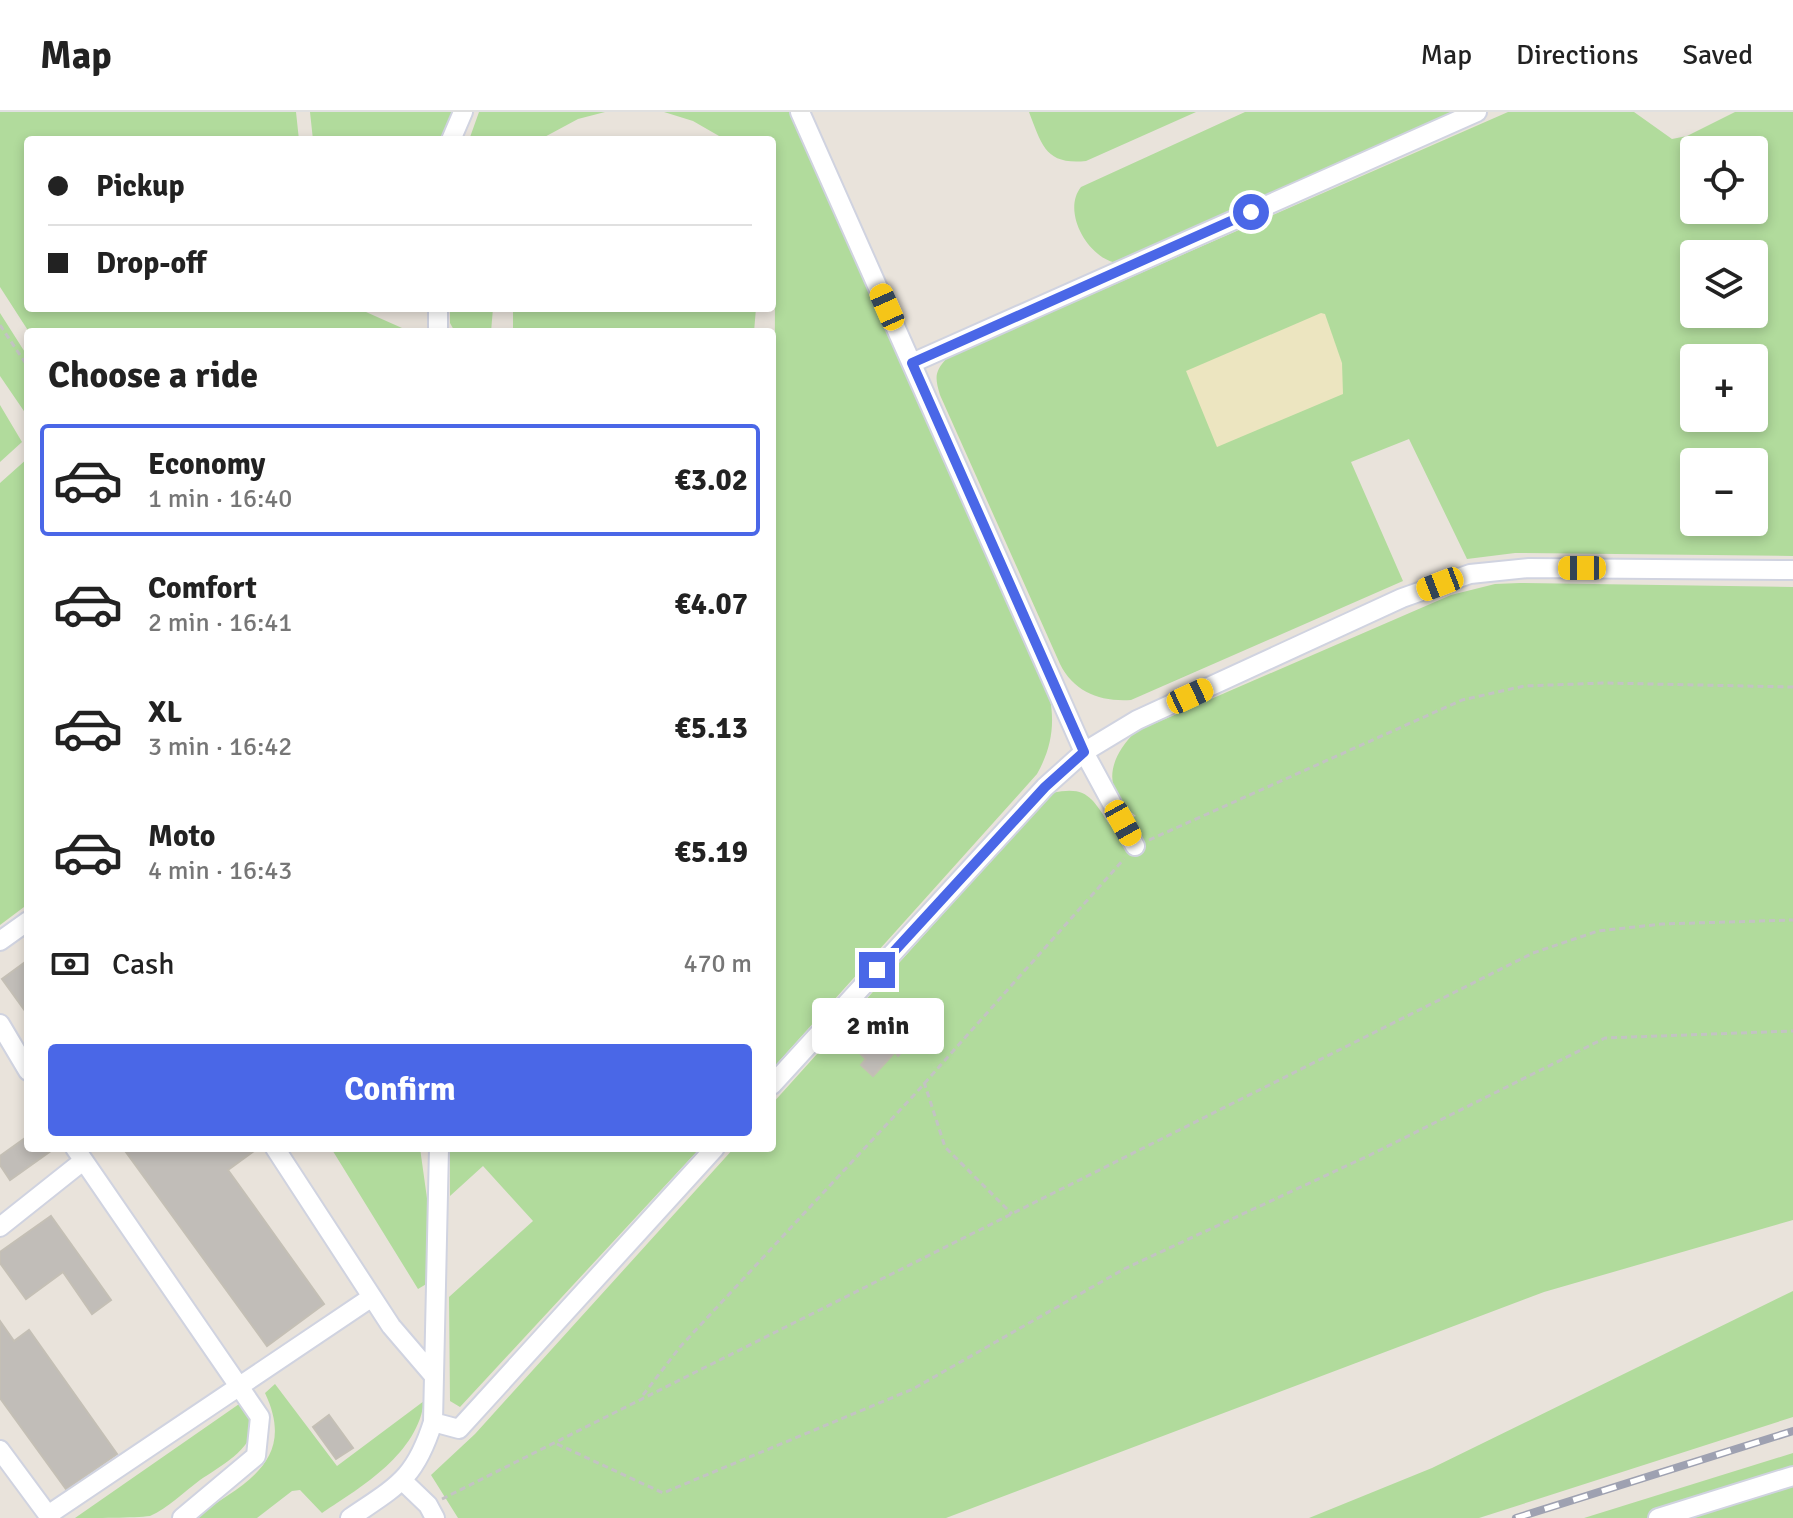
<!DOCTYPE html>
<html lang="en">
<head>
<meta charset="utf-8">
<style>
	:root { --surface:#fff; --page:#f6f6f6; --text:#222; --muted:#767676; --line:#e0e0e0; --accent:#4a67e7 }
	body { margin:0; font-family:Signika,sans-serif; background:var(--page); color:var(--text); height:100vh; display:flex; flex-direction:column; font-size:30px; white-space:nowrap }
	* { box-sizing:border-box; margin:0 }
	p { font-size:26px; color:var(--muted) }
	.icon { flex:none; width:44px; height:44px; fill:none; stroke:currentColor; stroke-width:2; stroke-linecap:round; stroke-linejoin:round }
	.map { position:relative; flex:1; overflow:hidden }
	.drawer { position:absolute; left:24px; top:216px; width:752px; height:824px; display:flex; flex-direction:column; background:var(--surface); border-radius:8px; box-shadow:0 4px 12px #0003 }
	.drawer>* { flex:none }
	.hud { position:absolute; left:24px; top:24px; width:752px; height:176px; border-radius:8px; box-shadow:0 4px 12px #0003; display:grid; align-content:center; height:176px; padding:0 24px; background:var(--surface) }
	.controls { position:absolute; left:1680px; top:24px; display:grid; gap:16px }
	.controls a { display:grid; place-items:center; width:88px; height:88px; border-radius:8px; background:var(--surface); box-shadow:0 4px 12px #0003; font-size:40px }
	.end { position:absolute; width:36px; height:36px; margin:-18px; border:10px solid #4a67e7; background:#fff; box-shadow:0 0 0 4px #fff }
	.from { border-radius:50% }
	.bubble { position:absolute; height:56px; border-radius:8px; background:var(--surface); box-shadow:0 4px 12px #0003; font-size:26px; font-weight:800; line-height:56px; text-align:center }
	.car { position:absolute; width:24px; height:48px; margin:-24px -12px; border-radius:10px; box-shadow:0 0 6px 2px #0007; background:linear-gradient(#f5c518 24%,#345 0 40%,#f5c518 0 76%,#345 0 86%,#f5c518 0) }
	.hud b { display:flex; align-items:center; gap:28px; height:76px; font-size:30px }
	.hud b+b { border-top:2px solid var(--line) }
	.hud i { width:20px; height:20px; background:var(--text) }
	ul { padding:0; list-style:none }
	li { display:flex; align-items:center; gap:24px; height:112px; margin:0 16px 12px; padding:0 8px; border:4px solid transparent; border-radius:8px }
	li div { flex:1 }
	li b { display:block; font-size:30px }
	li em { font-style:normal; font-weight:800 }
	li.selected { border-color:var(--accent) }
	li>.icon { width:72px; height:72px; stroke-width:1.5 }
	h2 { padding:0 24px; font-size:36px; line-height:96px }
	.pay { display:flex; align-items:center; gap:20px; height:88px; padding:0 24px; font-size:30px }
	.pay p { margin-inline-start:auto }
	.action { display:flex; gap:16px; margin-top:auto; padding:16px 24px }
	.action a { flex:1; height:92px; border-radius:8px; background:var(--accent); color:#fff; font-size:32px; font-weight:800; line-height:92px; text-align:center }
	header { display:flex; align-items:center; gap:48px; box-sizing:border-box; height:112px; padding:0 40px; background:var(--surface); border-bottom:2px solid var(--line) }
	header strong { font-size:38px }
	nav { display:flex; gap:44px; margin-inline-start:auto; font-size:28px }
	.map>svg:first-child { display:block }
</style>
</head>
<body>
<header>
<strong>Map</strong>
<nav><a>Map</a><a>Directions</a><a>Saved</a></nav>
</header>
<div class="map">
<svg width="1793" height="1406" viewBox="0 0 1793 1406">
	<rect width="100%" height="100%" fill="#e9e3db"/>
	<path fill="#b1db9c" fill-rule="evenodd" d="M 0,0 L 296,0 L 299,28 L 28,28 L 28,196 L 357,196 L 411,220 L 29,220 L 0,175 Z
		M 310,0 L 456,0 L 447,28 L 313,28 Z
		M 479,0 L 605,0 L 578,7 L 539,28 L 469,28 Z
		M 664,0 L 789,0 L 1050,586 C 1055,614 1051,637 1037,662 L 772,957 L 775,186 L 772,28 L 726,28 L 693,9 Z
		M 1029,0 L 1196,0 L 1086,49 C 1046,53 1042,34 1029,0 Z
		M 1245,0 L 1465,0 L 1118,151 C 1089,148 1061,100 1081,75 Z
		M 1508,0 L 1634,0 L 1672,27 L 1687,24 L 1735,0 L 1793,0 L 1793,444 L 1515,441 L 1467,447 L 1409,327 L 1351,350 L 1403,469 L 1131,588 C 1100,590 1074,580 1060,552 L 940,283 C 935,266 934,260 947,246 ZM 1694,38 L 1754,38 L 1754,98 L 1694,98 ZM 1694,142 L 1754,142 L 1754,202 L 1694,202 ZM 1694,246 L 1754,246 L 1754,306 L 1694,306 ZM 1694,350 L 1754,350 L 1754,410 L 1694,410 Z
		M 450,196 L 493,196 L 491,220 L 455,220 L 450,211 Z
		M 513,196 L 756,196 L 754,220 L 513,220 Z
		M 0,201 L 28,245 L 28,305 L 0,264 Z
		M 0,293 L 22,330 L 0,350 Z
		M 28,346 L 28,792 L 0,813 L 0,371 Z
		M 1520,471 L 1793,475 L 1793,1108 L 1544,1180 L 946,1406 L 458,1406 L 431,1363 L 475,1322 L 734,1036 L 772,1036 L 772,992 L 1052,681 C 1087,673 1092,686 1110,713 L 1136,704 C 1102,678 1107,649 1135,620 L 1451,483 L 1495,472 Z
		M 331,1036 L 420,1036 L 430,1108 L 428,1171 L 418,1177 Z
		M 450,1036 L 700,1036 L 460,1295 L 450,1289 L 449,1185 L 533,1109 L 483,1054 L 450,1084 Z
		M 1793,1179 L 1793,1305 L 1479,1406 L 1309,1406 L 1432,1356 Z
		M 275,1272 L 337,1354 L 424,1289 C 418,1341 363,1374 322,1401 L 300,1378 L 292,1379 L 257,1406 L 194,1406 C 242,1372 298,1351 265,1281 Z
		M 242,1290 C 275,1325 225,1351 200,1368 C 184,1380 168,1396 150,1404 C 135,1406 93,1406 75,1406 Z
		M 1793,1341 L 1793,1406 L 1584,1406 Z"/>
	<path fill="#ece5c0" d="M 1321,201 L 1325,202 L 1342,251 L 1343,282 L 1217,335 L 1186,259 Z"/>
	<path fill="#c1bdb8" stroke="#c4bfb5" stroke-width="2" d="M 28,848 L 28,903 L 2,867 Z
		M 876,914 L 890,927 L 895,921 L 909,932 L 898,944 L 895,940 L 873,964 L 861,953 L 866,947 L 852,934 Z
		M 28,1024 L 28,1036 L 55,1036 L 10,1068 L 0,1053 L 0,1044 Z
		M 123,1036 L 258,1036 L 228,1058 L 324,1192 L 267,1234 Z
		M 51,1104 L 111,1188 L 92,1202 L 63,1160 L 26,1187 L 0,1151 L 0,1140 Z
		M 0,1209 L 14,1229 L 29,1218 L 117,1342 L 66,1377 L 0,1286 Z
		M 329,1303 L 353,1336 L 336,1347 L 313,1315 Z"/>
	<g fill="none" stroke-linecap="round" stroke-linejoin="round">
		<defs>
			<path id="minor" d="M 800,0 L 1084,640 L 1135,734
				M 451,28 L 463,0
				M 438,196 L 438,220
				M 912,251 L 1477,0
				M 0,829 L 28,809
				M 0,912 L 28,959
				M 772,973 L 1045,675 L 1084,640 L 1137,608 L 1402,486 L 1470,462 L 1529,456 L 1793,458
				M 75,1036 L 260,1305 L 256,1344 L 182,1406
				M 275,1036 L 391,1214 L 433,1263
				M 0,1115 L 83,1049
				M 433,1310 L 459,1317 L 715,1036
				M 0,1338 L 48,1403 L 372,1185
				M 404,1370 L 428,1393 L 435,1406
				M 350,1406 C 397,1374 415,1367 433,1310 L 439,1036
				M 1658,1406 L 1793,1364"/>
		</defs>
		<use href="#minor" stroke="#d0d3e0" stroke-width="22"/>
		<path stroke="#c3c3c3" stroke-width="3" stroke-dasharray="6 4" stroke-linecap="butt" d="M 0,213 L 28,255
			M 1149,728 L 1462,588 L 1524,574 L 1604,571 L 1793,575
			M 924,970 L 945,1035 L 1012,1102
			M 643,1283 L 680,1235 L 914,983 L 1124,747
			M 557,1332 L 663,1381 L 913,1277 L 1124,1157 L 1370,1043 L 1605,926 L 1793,919
			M 442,1387 L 1533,841 L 1598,819 L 1662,812 L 1793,808"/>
		<use href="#minor" stroke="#fff" stroke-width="18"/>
		<defs>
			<path id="rail" d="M 1516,1406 L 1793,1319"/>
		</defs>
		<use href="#rail" stroke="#9ea1b1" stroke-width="8"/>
		<use href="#rail" stroke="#fff" stroke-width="5" stroke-dasharray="15" stroke-linecap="butt"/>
	</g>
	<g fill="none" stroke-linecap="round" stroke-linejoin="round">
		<path stroke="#4a67e7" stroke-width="10" d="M 877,858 L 1045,675 L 1084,640 L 912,251 L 1251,100"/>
	</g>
</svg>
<div class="controls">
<a><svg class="icon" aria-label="locate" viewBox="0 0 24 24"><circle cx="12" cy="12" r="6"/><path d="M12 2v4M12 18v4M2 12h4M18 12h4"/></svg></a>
<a><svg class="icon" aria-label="layers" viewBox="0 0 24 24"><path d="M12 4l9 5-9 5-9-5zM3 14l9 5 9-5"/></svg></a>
<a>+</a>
<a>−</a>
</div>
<i class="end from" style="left:1251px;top:100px"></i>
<i class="end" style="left:877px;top:858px"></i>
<div class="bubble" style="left:812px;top:886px;width:132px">2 min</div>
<i class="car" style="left:887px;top:195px;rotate:336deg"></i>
<i class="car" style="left:1582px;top:456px;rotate:270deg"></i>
<i class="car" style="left:1440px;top:472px;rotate:249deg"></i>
<i class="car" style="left:1190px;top:584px;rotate:65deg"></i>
<i class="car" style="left:1123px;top:711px;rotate:151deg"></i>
<div class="hud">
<b><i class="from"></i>Pickup</b>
<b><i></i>Drop-off</b>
</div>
<section class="drawer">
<h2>Choose a ride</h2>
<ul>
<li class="selected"><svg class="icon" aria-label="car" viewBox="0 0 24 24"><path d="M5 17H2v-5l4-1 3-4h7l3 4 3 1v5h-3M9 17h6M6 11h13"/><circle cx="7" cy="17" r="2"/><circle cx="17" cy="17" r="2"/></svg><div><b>Economy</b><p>1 min · 16:40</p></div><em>€3.02</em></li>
<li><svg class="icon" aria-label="car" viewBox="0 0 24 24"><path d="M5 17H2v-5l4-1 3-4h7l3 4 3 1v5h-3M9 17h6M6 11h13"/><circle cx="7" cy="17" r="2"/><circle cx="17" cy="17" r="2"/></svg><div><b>Comfort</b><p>2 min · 16:41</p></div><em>€4.07</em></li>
<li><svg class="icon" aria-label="car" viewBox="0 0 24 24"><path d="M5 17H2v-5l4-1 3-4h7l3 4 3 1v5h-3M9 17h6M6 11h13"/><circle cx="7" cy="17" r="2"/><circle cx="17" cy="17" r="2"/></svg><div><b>XL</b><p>3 min · 16:42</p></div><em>€5.13</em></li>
<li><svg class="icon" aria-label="car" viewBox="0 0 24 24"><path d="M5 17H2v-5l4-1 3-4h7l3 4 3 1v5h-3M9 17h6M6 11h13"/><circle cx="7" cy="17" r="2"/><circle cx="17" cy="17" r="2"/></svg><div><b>Moto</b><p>4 min · 16:43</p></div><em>€5.19</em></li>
</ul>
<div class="pay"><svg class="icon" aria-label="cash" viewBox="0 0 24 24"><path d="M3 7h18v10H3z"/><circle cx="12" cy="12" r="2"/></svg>Cash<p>470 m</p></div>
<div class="action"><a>Confirm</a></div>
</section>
</div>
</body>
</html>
